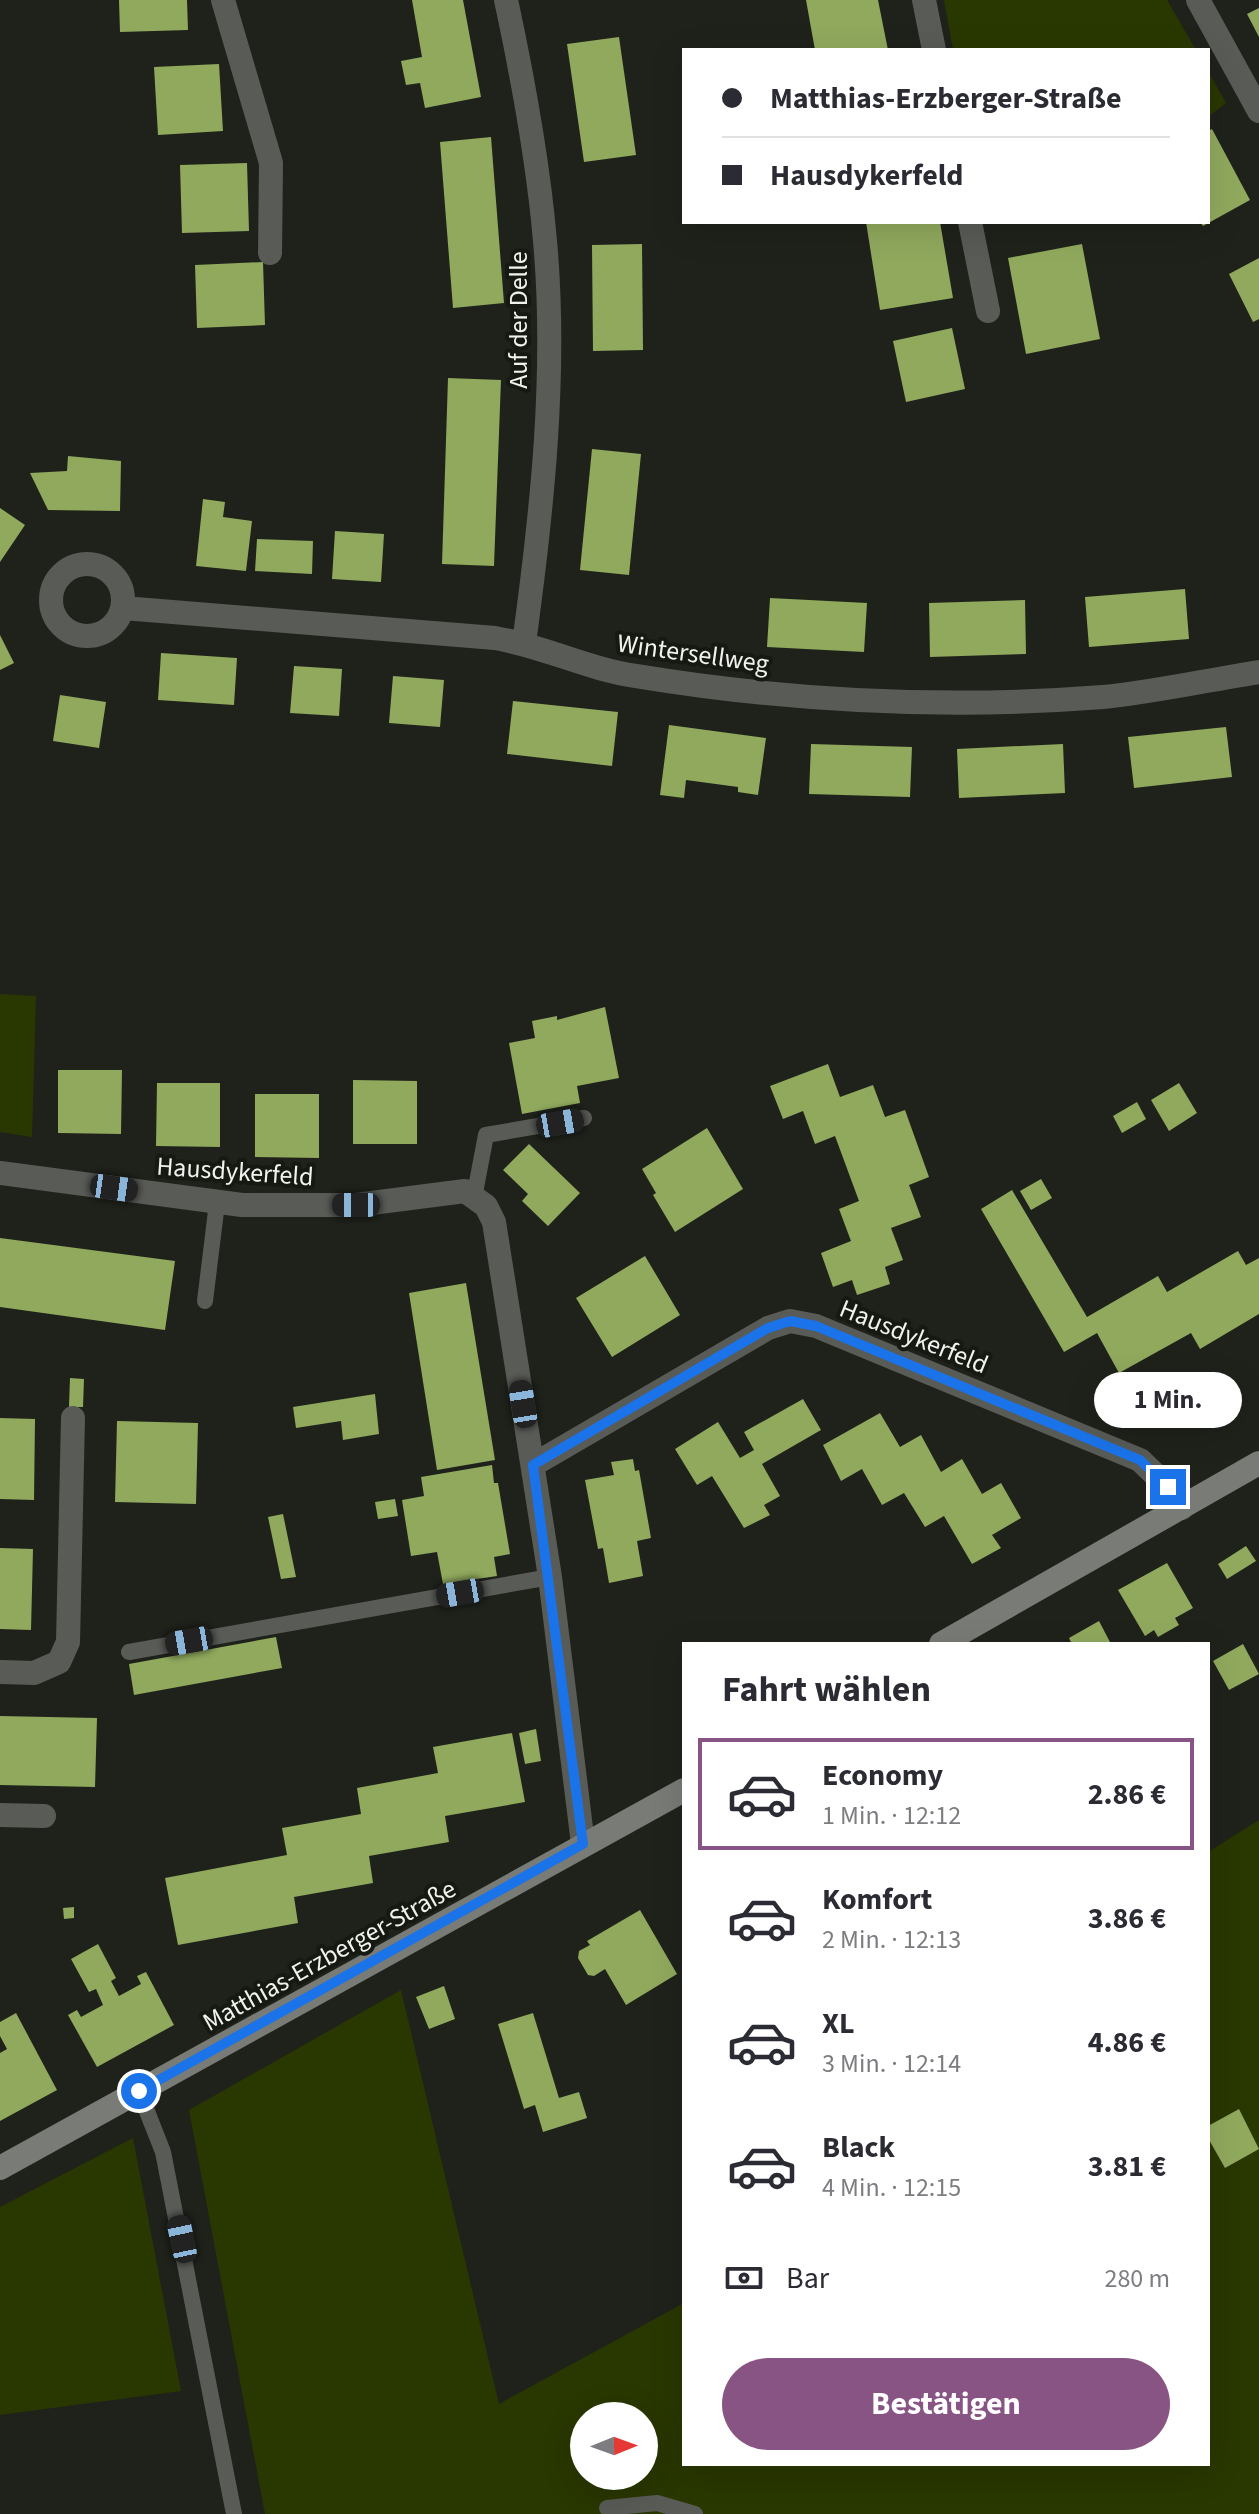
<!DOCTYPE html>
<html lang="de">
<head>
<meta charset="utf-8">
<style>
	:root { --surface:#fff; --page:#f7f7f7; --text:#2b2b33; --muted:#7c7c81; --line:#e1e1e2; --accent:#885484 }
	body { margin:0; font-family:"Source Sans 3",sans-serif; background:var(--page); color:var(--text); height:100vh; display:flex; flex-direction:column; font-size:30px; white-space:nowrap }
	* { box-sizing:border-box; margin:0 }
	p { font-size:26px; color:var(--muted) }
	.icon { flex:none; width:44px; height:44px; fill:none; stroke:currentColor; stroke-width:2; stroke-linecap:round; stroke-linejoin:round }
	.map { position:relative; flex:1; overflow:hidden }
	.sheet { position:absolute; left:682px; top:1642px; width:528px; height:824px; display:flex; flex-direction:column; background:var(--surface); border-radius:0px; box-shadow:0 8px 32px #0002 }
	.sheet>* { flex:none }
	.top-card { position:absolute; left:682px; top:48px; width:528px; height:176px; border-radius:0px; box-shadow:0 8px 32px #0002; display:grid; align-content:center; height:176px; padding:0 40px; background:var(--surface) }
	.needle { width:52px; rotate:89deg }
	.tools { position:absolute; left:570px; top:2402px; display:grid; gap:16px }
	.tools a { display:grid; place-items:center; width:88px; height:88px; border-radius:50%; background:var(--surface); box-shadow:0 8px 32px #0002; font-size:40px }
	.end { position:absolute; width:36px; height:36px; margin:-18px; border:10px solid #1a73e8; background:#fff; box-shadow:0 0 0 4px #fff }
	.from { border-radius:50% }
	.bubble { position:absolute; height:56px; border-radius:28px; background:var(--surface); box-shadow:0 8px 32px #0002; font-size:26px; font-weight:700; line-height:56px; text-align:center }
	.car { position:absolute; width:24px; height:48px; margin:-24px -12px; border-radius:10px; box-shadow:0 0 6px 2px #0007; background:linear-gradient(#222 24%,#8ab4d8 0 40%,#222 0 76%,#8ab4d8 0 86%,#222 0) }
	.top-card b { display:flex; align-items:center; gap:28px; height:76px; font-size:30px }
	.top-card b+b { border-top:2px solid var(--line) }
	.top-card i { width:20px; height:20px; background:var(--text) }
	ul { padding:0; list-style:none }
	li { display:flex; align-items:center; gap:24px; height:112px; margin:0 16px 12px; padding:0 24px; border:4px solid transparent; border-radius:0px }
	li div { flex:1 }
	li b { display:block; font-size:30px }
	li em { font-style:normal; font-weight:700 }
	li.selected { border-color:var(--accent) }
	li>.icon { width:72px; height:72px; stroke-width:1.5 }
	h2 { padding:0 40px; font-size:36px; line-height:96px }
	.pay { display:flex; align-items:center; gap:20px; height:88px; padding:0 40px; font-size:30px }
	.pay p { margin-inline-start:auto }
	.button { display:flex; gap:16px; margin-top:auto; padding:16px 40px }
	.button a { flex:1; height:92px; border-radius:48px; background:var(--accent); color:#fff; font-size:32px; font-weight:700; line-height:92px; text-align:center }
	.map>svg:first-child { display:block }
</style>
</head>
<body>
<div class="map">
<svg width="1259" height="2514" viewBox="0 0 1259 2514">
	<rect width="100%" height="100%" fill="#1f221b"/>
	<path fill="#293700" fill-rule="evenodd" d="M 944,0 L 1167,0 L 1196,50 L 953,50 Z
		M 1208,71 L 1226,103 L 1208,117 Z
		M 0,994 L 36,996 L 32,1137 L 0,1132 Z
		M 1259,1820 L 1259,2514 L 265,2514 L 189,2110 L 401,1990 L 499,2404 L 684,2303 L 684,2464 L 1208,2464 L 1208,1852 ZM 584,2416 L 644,2416 L 644,2476 L 584,2476 Z
		M 133,2138 L 181,2391 L 0,2415 L 0,2207 Z"/>
	<path fill="#90a95d" d="M 119,0 L 187,0 L 188,30 L 120,32 Z
		M 412,0 L 463,0 L 481,97 L 425,108 L 420,83 L 406,85 L 401,61 L 422,57 Z
		M 806,0 L 878,0 L 888,50 L 815,50 Z
		M 1259,8 L 1259,37 L 1247,14 Z
		M 619,37 L 636,155 L 584,162 L 567,44 Z
		M 219,64 L 223,131 L 158,135 L 154,67 Z
		M 1212,129 L 1250,200 L 1203,226 L 1200,222 L 1208,222 L 1208,131 Z
		M 491,137 L 504,303 L 453,308 L 440,142 Z
		M 247,163 L 249,231 L 182,233 L 180,165 Z
		M 866,222 L 940,222 L 953,298 L 880,310 Z
		M 642,244 L 643,350 L 593,351 L 592,245 Z
		M 1082,244 L 1100,339 L 1026,354 L 1008,258 Z
		M 1259,258 L 1259,319 L 1253,322 L 1229,274 Z
		M 263,262 L 265,325 L 197,328 L 195,265 Z
		M 952,328 L 965,389 L 906,402 L 893,341 Z
		M 448,378 L 501,380 L 494,566 L 442,564 Z
		M 592,449 L 641,454 L 629,575 L 580,570 Z
		M 68,456 L 121,461 L 120,511 L 48,510 L 30,473 L 67,471 Z
		M 203,499 L 225,502 L 223,517 L 252,521 L 246,571 L 196,566 Z
		M 0,508 L 25,525 L 0,562 Z
		M 335,531 L 384,534 L 381,582 L 332,579 Z
		M 257,539 L 313,541 L 312,574 L 255,571 Z
		M 1185,589 L 1189,639 L 1089,647 L 1085,597 Z
		M 770,598 L 867,603 L 864,652 L 767,647 Z
		M 1025,600 L 1026,654 L 930,657 L 929,603 Z
		M 0,635 L 14,663 L 0,670 Z
		M 161,653 L 237,658 L 234,705 L 158,700 Z
		M 294,666 L 342,669 L 339,716 L 290,713 Z
		M 393,676 L 444,680 L 440,727 L 389,723 Z
		M 60,695 L 106,702 L 99,748 L 53,741 Z
		M 513,701 L 618,712 L 612,766 L 507,754 Z
		M 669,725 L 766,738 L 758,795 L 738,792 L 738,787 L 686,780 L 684,798 L 660,795 Z
		M 1226,727 L 1232,777 L 1134,788 L 1128,737 Z
		M 811,744 L 912,747 L 910,797 L 809,794 Z
		M 1063,744 L 1065,793 L 959,798 L 957,749 Z
		M 605,1007 L 619,1078 L 577,1086 L 580,1103 L 522,1114 L 509,1043 L 535,1038 L 532,1021 L 557,1016 L 557,1020 Z
		M 828,1064 L 840,1097 L 873,1085 L 885,1117 L 905,1110 L 929,1177 L 909,1185 L 921,1217 L 891,1228 L 903,1260 L 885,1267 L 890,1284 L 857,1295 L 852,1280 L 833,1287 L 821,1253 L 851,1241 L 839,1209 L 859,1201 L 835,1136 L 815,1144 L 803,1111 L 783,1119 L 770,1086 Z
		M 58,1070 L 122,1070 L 121,1134 L 58,1133 Z
		M 353,1080 L 417,1081 L 417,1144 L 353,1144 Z
		M 157,1083 L 220,1083 L 220,1147 L 156,1146 Z
		M 1179,1083 L 1197,1113 L 1169,1131 L 1151,1100 Z
		M 255,1094 L 319,1094 L 319,1158 L 255,1157 Z
		M 1137,1102 L 1146,1119 L 1122,1133 L 1113,1116 Z
		M 707,1128 L 743,1189 L 675,1232 L 653,1195 L 656,1193 L 642,1169 Z
		M 529,1144 L 580,1193 L 548,1226 L 522,1201 L 528,1194 L 503,1170 Z
		M 1041,1179 L 1052,1198 L 1031,1210 L 1020,1191 Z
		M 1012,1190 L 1087,1317 L 1158,1276 L 1167,1292 L 1238,1251 L 1246,1265 L 1259,1258 L 1259,1314 L 1200,1349 L 1191,1333 L 1119,1373 L 1097,1333 L 1064,1352 L 981,1209 Z
		M 0,1238 L 175,1261 L 165,1330 L 0,1307 Z
		M 645,1256 L 680,1315 L 612,1357 L 576,1298 Z
		M 466,1283 L 495,1460 L 437,1470 L 409,1293 Z
		M 70,1378 L 84,1379 L 83,1407 L 69,1407 Z
		M 375,1394 L 379,1434 L 343,1440 L 341,1421 L 296,1428 L 293,1407 Z
		M 803,1399 L 821,1430 L 762,1464 L 780,1496 L 764,1505 L 770,1515 L 744,1528 L 712,1476 L 697,1485 L 675,1449 L 718,1422 L 740,1458 L 754,1450 L 744,1432 Z
		M 880,1413 L 900,1447 L 921,1435 L 941,1472 L 962,1459 L 982,1494 L 1001,1483 L 1021,1518 L 992,1535 L 1001,1548 L 972,1564 L 944,1516 L 925,1527 L 904,1493 L 882,1505 L 862,1469 L 841,1481 L 823,1445 Z
		M 0,1418 L 35,1419 L 34,1500 L 0,1499 Z
		M 117,1421 L 198,1423 L 196,1504 L 115,1502 Z
		M 633,1459 L 635,1471 L 639,1470 L 651,1538 L 637,1541 L 643,1576 L 609,1583 L 603,1548 L 598,1549 L 585,1480 L 614,1475 L 611,1462 Z
		M 492,1465 L 494,1483 L 498,1483 L 510,1554 L 494,1557 L 497,1576 L 443,1584 L 437,1552 L 411,1556 L 402,1500 L 424,1496 L 421,1477 Z
		M 395,1499 L 398,1516 L 378,1519 L 375,1502 Z
		M 283,1514 L 296,1577 L 281,1579 L 268,1517 Z
		M 1246,1546 L 1256,1561 L 1227,1579 L 1218,1564 Z
		M 0,1548 L 33,1549 L 31,1630 L 0,1629 Z
		M 1167,1563 L 1193,1608 L 1175,1618 L 1179,1625 L 1158,1637 L 1154,1630 L 1145,1636 L 1118,1590 Z
		M 1099,1621 L 1111,1644 L 1072,1644 L 1069,1638 Z
		M 276,1637 L 282,1668 L 134,1695 L 129,1664 Z
		M 1243,1644 L 1259,1674 L 1229,1690 L 1213,1661 Z
		M 0,1716 L 97,1718 L 95,1787 L 0,1785 Z
		M 536,1729 L 541,1761 L 525,1764 L 519,1733 Z
		M 512,1733 L 525,1802 L 445,1816 L 449,1842 L 369,1856 L 373,1883 L 294,1897 L 298,1923 L 178,1945 L 165,1878 L 287,1855 L 282,1828 L 361,1814 L 357,1788 L 438,1773 L 433,1747 Z
		M 74,1907 L 74,1918 L 64,1919 L 63,1908 Z
		M 640,1910 L 677,1974 L 626,2005 L 605,1969 L 594,1976 L 588,1975 L 578,1958 L 579,1951 L 590,1945 L 587,1941 Z
		M 98,1944 L 116,1978 L 111,1981 L 119,1996 L 141,1984 L 137,1976 L 146,1972 L 174,2025 L 97,2067 L 68,2015 L 77,2010 L 81,2017 L 103,2005 L 96,1989 L 89,1992 L 71,1959 Z
		M 444,1986 L 455,2019 L 429,2029 L 416,1997 Z
		M 16,2013 L 57,2090 L 0,2121 L 0,2053 L 7,2049 L 0,2036 L 0,2022 Z
		M 533,2013 L 559,2098 L 579,2092 L 587,2118 L 543,2132 L 535,2105 L 524,2109 L 498,2024 Z
		M 1239,2109 L 1259,2149 L 1225,2168 L 1208,2138 L 1208,2126 Z"/>
	<g fill="none" stroke-linecap="round" stroke-linejoin="round">
		<path stroke="#595b57" stroke-width="16" d="M 474,1198 L 486,1135 L 584,1118
			M 205,1301 L 217,1203
			M 129,1652 L 550,1577
			M 139,2091 L 163,2152 L 234,2514
			M 607,2508 L 657,2503 L 695,2514"/>
		<path stroke="#595b57" stroke-width="24" d="M 223,0 L 271,163 L 270,253
			M 506,0 C 523,79 538,160 545,241 C 557,373 542,512 524,643
			M 924,0 L 934,50
			M 1198,0 L 1259,111
			M 970,222 L 988,311
			M51 600a36 36 0 1 1 72 0a36 36 0 1 1-72 0Z
			M 123,608 L 495,638 C 543,646 587,669 636,676 C 788,701 948,709 1103,697 C 1155,692 1207,680 1259,672
			M 0,1173 L 242,1205 L 356,1205 L 465,1191 L 486,1206 L 494,1222 L 550,1577 L 583,1844
			M 533,1465 L 768,1328 L 790,1321 L 816,1326 L 1140,1460 L 1168,1487 L 1182,1508
			M 0,1672 L 34,1673 L 59,1662 L 68,1642 L 73,1418
			M 0,1815 L 44,1816"/>
		<path stroke="#797b76" stroke-width="24" d="M 941,1644 L 1259,1463
			M 0,2168 L 684,1790"/>
	</g>
	<g fill="none" stroke-linecap="round" stroke-linejoin="round">
		<path stroke="#1a73e8" stroke-width="10" d="M 139,2091 L 583,1844 L 533,1465 L 768,1328 L 790,1321 L 816,1326 L 1140,1460 L 1168,1487"/>
	</g>
	<g text-anchor="middle" stroke-width="8" stroke-linejoin="round" paint-order="stroke">
		<g font-size="26" fill="#f1f2ee" stroke="#161812">
			<text transform="translate(518 320) rotate(-90)" y="9">Auf der Delle</text>
			<text transform="translate(693 653) rotate(8)" y="9">Wintersellweg</text>
			<text transform="translate(235 1171) rotate(4)" y="9">Hausdykerfeld</text>
			<text transform="translate(914 1336) rotate(22)" y="9">Hausdykerfeld</text>
			<text transform="translate(329 1955) rotate(-29)" y="9">Matthias-Erzberger-Straße</text>
		</g>
	</g>
</svg>
<div class="tools">
<a><svg class="needle" viewBox="-14 -14 28 28"><path d="M0-13l5 13h-10z" fill="#e53935"/><path d="M0 13l5-13h-10z" fill="#7c7c81"/></svg></a>
</div>
<i class="end from" style="left:139px;top:2091px"></i>
<i class="end" style="left:1168px;top:1487px"></i>
<div class="bubble" style="left:1094px;top:1372px;width:148px">1 Min.</div>
<i class="car" style="left:560px;top:1123px;rotate:80deg"></i>
<i class="car" style="left:114px;top:1188px;rotate:98deg"></i>
<i class="car" style="left:356px;top:1205px;rotate:270deg"></i>
<i class="car" style="left:523px;top:1404px;rotate:351deg"></i>
<i class="car" style="left:460px;top:1593px;rotate:260deg"></i>
<i class="car" style="left:189px;top:1641px;rotate:260deg"></i>
<i class="car" style="left:182px;top:2239px;rotate:348deg"></i>
<div class="top-card">
<b><i class="from"></i>Matthias-Erzberger-Straße</b>
<b><i></i>Hausdykerfeld</b>
</div>
<section class="sheet">
<h2>Fahrt wählen</h2>
<ul>
<li class="selected"><svg class="icon" aria-label="car" viewBox="0 0 24 24"><path d="M5 17H2v-5l4-1 3-4h7l3 4 3 1v5h-3M9 17h6M6 11h13"/><circle cx="7" cy="17" r="2"/><circle cx="17" cy="17" r="2"/></svg><div><b>Economy</b><p>1 Min. · 12:12</p></div><em>2.86 €</em></li>
<li><svg class="icon" aria-label="car" viewBox="0 0 24 24"><path d="M5 17H2v-5l4-1 3-4h7l3 4 3 1v5h-3M9 17h6M6 11h13"/><circle cx="7" cy="17" r="2"/><circle cx="17" cy="17" r="2"/></svg><div><b>Komfort</b><p>2 Min. · 12:13</p></div><em>3.86 €</em></li>
<li><svg class="icon" aria-label="car" viewBox="0 0 24 24"><path d="M5 17H2v-5l4-1 3-4h7l3 4 3 1v5h-3M9 17h6M6 11h13"/><circle cx="7" cy="17" r="2"/><circle cx="17" cy="17" r="2"/></svg><div><b>XL</b><p>3 Min. · 12:14</p></div><em>4.86 €</em></li>
<li><svg class="icon" aria-label="car" viewBox="0 0 24 24"><path d="M5 17H2v-5l4-1 3-4h7l3 4 3 1v5h-3M9 17h6M6 11h13"/><circle cx="7" cy="17" r="2"/><circle cx="17" cy="17" r="2"/></svg><div><b>Black</b><p>4 Min. · 12:15</p></div><em>3.81 €</em></li>
</ul>
<div class="pay"><svg class="icon" aria-label="cash" viewBox="0 0 24 24"><path d="M3 7h18v10H3z"/><circle cx="12" cy="12" r="2"/></svg>Bar<p>280 m</p></div>
<div class="button"><a>Bestätigen</a></div>
</section>
</div>
</body>
</html>
